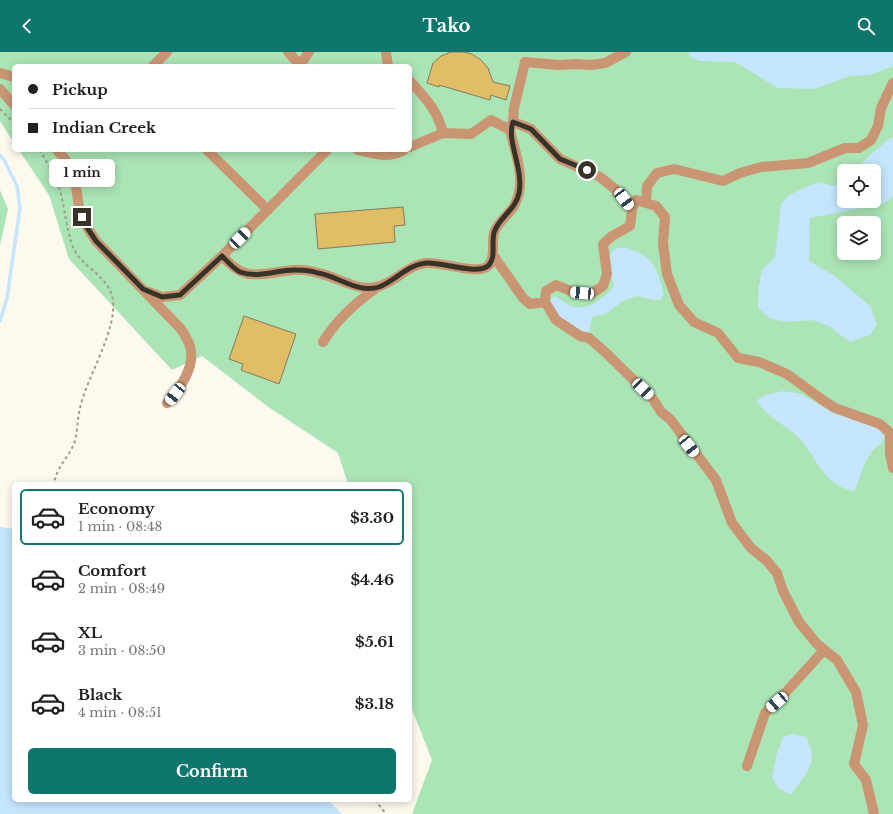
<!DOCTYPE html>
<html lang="en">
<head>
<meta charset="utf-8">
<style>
	:root { --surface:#fff; --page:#f2f2f2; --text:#202124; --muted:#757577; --line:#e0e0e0; --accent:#0f766e }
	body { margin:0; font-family:"Libre Baskerville",serif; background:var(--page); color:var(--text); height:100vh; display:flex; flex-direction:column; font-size:15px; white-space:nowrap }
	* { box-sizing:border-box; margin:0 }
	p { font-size:13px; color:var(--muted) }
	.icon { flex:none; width:22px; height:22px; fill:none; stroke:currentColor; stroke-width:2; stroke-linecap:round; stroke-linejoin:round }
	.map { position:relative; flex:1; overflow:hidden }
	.side { position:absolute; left:12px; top:430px; width:400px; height:320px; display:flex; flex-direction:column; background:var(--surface); border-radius:6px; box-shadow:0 2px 10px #0003 }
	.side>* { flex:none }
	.banner { position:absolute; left:12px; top:12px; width:400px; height:88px; border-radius:6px; box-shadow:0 2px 10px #0003; display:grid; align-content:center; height:88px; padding:0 16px; background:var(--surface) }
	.fabs { position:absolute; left:837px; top:112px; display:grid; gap:8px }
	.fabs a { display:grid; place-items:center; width:44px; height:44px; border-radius:6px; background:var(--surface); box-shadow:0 2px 10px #0003; font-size:20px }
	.end { position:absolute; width:18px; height:18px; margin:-9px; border:5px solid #383329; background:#fff; box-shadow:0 0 0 2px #fff }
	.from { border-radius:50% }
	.bubble { position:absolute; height:28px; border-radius:6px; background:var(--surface); box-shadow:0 2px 10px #0003; font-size:13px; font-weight:800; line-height:28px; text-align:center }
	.car { position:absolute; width:12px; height:24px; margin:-12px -6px; border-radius:5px; box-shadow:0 0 3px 1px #0007; background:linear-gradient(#fff 24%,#345 0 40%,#fff 0 76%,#345 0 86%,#fff 0) }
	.banner b { display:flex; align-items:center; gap:14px; height:38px; font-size:15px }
	.banner b+b { border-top:1px solid var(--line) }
	.banner i { width:10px; height:10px; background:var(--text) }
	ul { padding:7px 0 0; list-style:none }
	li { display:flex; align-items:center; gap:12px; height:56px; margin:0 8px 6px; padding:0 8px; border:2px solid transparent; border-radius:6px }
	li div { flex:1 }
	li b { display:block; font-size:15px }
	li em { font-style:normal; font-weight:800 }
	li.on { border-color:var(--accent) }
	li>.icon { width:36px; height:36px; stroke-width:1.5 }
	.primary-button { display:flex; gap:8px; margin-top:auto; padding:8px 16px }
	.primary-button a { flex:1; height:46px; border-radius:6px; background:var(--accent); color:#fff; font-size:16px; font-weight:800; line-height:46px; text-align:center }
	header { display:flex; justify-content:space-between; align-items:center; height:52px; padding:0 16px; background:var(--accent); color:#fff; font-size:18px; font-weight:800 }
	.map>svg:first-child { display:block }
</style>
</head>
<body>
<header><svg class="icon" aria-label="back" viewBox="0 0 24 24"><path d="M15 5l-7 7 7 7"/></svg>Tako<svg class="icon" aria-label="search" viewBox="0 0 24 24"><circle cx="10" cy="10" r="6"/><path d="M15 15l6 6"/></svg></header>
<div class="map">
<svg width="893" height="762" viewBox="0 0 893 762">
	<rect width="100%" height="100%" fill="#fdf9ee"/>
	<path fill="#abe4b5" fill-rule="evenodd" d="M 0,0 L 893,0 L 893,762 L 412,762 L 432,708 L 410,652 L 410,432 L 348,432 L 338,401 L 267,354 L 202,304 L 172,318 L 69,207 L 49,143 L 19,98 L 410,98 L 410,14 L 14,14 L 14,91 L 0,69 ZM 844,119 L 874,119 L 874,149 L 844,149 ZM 844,171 L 874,171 L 874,201 L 844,201 Z
		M 0,138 L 8,157 L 0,194 Z"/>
	<path fill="#c4e5fb" d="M 690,0 L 893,0 L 893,14 L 870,23 L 850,24 L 814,37 L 778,36 L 735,10 L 699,9 L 689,4 Z
		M 893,85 L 893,145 L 882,152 L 810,166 L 809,209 L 835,224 L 871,255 L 877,273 L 870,283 L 850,290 L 829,274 L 812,268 L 789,270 L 771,267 L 758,256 L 758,238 L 762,218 L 775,205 L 781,152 L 789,143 L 818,130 L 834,134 L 844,128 L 844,149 L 874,149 L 874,119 L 853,119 L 887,88 Z
		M 624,195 C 653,204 656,213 664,242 L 660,248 L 653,248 L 637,244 L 623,249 L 606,262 L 592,265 L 589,282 L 564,278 L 550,253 L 551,248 L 554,244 C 561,247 567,253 574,255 C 590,258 604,246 614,234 C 611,220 604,209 614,197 Z
		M 783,339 L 801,342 L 827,357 L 879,376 L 884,384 L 882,391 C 863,403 864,420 854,439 C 825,435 815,403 798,385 C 785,372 765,365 757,348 L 766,343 Z
		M 0,475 L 14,477 L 14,748 L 328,748 L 342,762 L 0,762 Z
		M 793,682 L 806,685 C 820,712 806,720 791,743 L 778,736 L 772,725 L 777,701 L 783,685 Z"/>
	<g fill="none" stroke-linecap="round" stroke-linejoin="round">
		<path stroke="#c4e5fb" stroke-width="3.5" d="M 0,103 L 4,108 L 17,134 L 20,156 L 7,246 L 0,269"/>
	</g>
	<path fill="#e0be65" stroke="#847a62" d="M 451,0 L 464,0 L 472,2 L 481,8 L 488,16 L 493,30 L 510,34 L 506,48 L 491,43 L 490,48 L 439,33 L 439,35 L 427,31 L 433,11 L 441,4 Z
		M 403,155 L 405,173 L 394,174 L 395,190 L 318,197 L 315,162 Z
		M 244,264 L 296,282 L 279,332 L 241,318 L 243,312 L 229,307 Z"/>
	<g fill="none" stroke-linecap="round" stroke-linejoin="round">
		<path stroke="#a09b91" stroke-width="2" stroke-dasharray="3 3" stroke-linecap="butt" d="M 0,57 L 14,71
			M 39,98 C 48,111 55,123 60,138 C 65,157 66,176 73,195 C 81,215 106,222 112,244 C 120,274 87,324 80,356 C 77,368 78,380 74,392 C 68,406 56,416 54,432
			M 375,748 L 386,762"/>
		<path stroke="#c99572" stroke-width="10" d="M 288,0 L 301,14
			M 386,0 L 388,14
			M 300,13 L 309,0
			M 153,14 L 167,0
			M 0,21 L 14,25
			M 410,29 C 426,47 437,57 443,81
			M 0,37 L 14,53
			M 513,70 L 514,56 L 525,10 L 559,13 L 575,12 L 591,13 L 605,11 L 626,0
			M 511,74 L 513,70 L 531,77 L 560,107 L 600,125 L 615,137 L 632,158
			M 57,98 C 78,120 74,127 79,155 C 81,168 89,178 96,189 L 181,277 C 184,282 188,288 190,294 C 196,315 180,336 167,351
			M 207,98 L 268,158
			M 358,98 C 377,102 387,107 404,98
			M 646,151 L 647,134 L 657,121 L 674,117 L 723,129 L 740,121 L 761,115 L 808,111 L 845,96 L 859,96 L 871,88 L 878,74 L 881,56 L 893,31
			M 493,203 L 523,246 L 530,252 L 545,250
			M 222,204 C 230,212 238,220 249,222 C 264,224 280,219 294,218 C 302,217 311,219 318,221 C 338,225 355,239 376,235 C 394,232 408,212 427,211 C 443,210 480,224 489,213 C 497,203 490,188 495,178 C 500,168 511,161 515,152 C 527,128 515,101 510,78 L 491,68 L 471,82 L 443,81 L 410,95
			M 146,239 L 162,245 L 180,243 L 222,204 L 327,98
			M 323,290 C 336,269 355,251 375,237
			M 747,714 L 765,661 L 777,650 L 824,598
			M 874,762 L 866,728 L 854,712 L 863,673 L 856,640 L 837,608 L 817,592 L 799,570 L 783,539 L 777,521 L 766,508 L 751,496 L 732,471 L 716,428 L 670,367 L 661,360 L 653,347 L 605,300 L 589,286 L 580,284 L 556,268 L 545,250 L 546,239 L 556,233 L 573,240 L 591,242 L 603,234 L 607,222 L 603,192 L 612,184 L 630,174 L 632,158 L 636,148 L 656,154 L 665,165 L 663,191 L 667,222 L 679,253 L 694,270 L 718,281 L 738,306 L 759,310 L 787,322 L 824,349 L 835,356 L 880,372 L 890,381 L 890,401 L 893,416"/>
	</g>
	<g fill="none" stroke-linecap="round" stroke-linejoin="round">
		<path stroke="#383329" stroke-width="5" d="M 82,165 L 86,174 L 96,189 L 143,237 L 162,245 L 180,243 L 222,204 C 227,209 234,217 240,220 C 259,227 278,217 297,218 C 304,218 312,219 318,221 C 338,224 358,242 379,235 C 395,229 408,212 427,211 C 442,210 479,224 489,213 C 497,204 490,188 495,178 C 501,164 516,157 519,141 C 524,117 506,88 513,70 L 531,77 L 560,107 L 587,118"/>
	</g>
</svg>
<div class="fabs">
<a><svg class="icon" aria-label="locate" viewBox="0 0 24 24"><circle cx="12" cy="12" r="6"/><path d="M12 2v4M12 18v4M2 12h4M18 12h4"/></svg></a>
<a><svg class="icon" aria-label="layers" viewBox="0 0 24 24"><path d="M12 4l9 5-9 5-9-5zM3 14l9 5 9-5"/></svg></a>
</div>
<i class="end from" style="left:587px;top:118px"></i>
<i class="end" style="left:82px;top:165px"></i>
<div class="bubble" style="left:49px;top:107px;width:66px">1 min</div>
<i class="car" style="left:624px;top:147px;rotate:143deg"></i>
<i class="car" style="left:240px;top:186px;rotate:45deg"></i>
<i class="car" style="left:582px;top:241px;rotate:275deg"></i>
<i class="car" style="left:643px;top:337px;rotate:134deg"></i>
<i class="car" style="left:175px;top:342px;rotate:218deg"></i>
<i class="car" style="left:689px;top:394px;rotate:142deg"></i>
<i class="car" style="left:777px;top:650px;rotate:229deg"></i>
<div class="banner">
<b><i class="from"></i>Pickup</b>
<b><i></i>Indian Creek</b>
</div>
<section class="side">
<ul>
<li class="on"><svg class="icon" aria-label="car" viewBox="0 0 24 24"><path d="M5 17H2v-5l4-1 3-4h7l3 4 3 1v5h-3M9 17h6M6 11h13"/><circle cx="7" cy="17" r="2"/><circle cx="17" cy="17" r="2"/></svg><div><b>Economy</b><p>1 min · 08:48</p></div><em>$3.30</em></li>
<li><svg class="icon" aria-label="car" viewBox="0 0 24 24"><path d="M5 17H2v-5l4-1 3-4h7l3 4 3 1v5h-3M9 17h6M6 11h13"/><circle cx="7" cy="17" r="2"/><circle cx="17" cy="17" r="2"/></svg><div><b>Comfort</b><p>2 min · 08:49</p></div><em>$4.46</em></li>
<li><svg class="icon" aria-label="car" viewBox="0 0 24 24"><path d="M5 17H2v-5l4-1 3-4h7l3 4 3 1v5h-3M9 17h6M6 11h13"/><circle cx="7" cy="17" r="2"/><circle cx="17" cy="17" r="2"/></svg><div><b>XL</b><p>3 min · 08:50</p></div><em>$5.61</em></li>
<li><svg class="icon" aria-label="car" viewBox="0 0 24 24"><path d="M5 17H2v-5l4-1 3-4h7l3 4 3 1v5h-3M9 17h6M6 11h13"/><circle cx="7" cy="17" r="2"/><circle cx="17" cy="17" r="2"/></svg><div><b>Black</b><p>4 min · 08:51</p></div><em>$3.18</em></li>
</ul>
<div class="primary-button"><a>Confirm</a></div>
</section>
</div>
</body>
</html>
